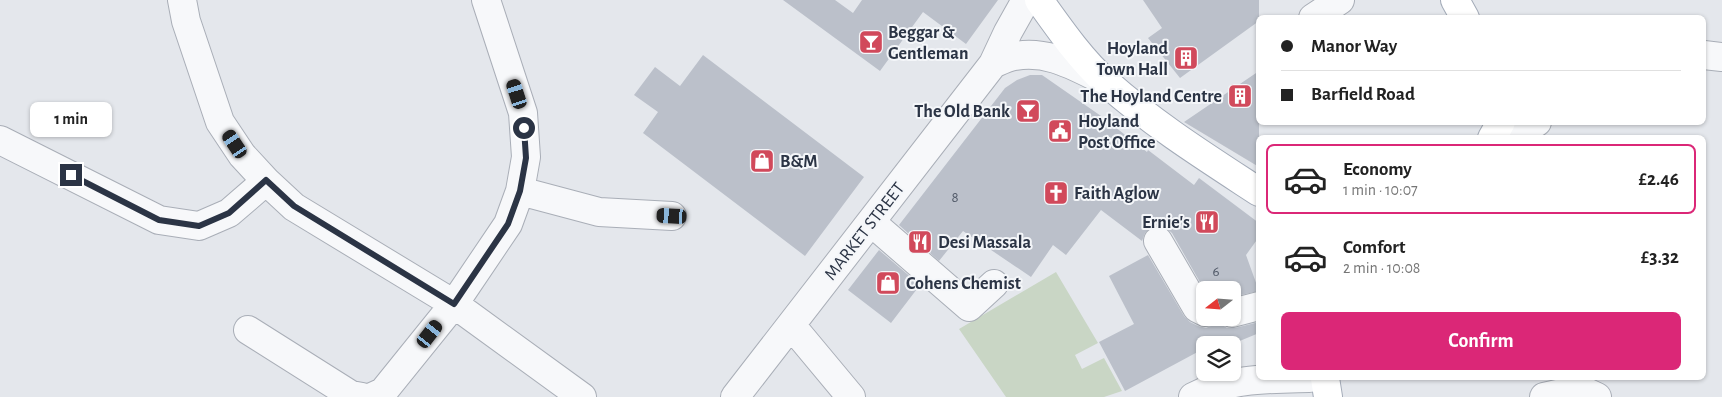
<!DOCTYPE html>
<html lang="en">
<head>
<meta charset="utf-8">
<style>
	:root { --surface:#fff; --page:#f2f2f2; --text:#222; --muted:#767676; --line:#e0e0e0; --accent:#db2777 }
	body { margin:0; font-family:"Alegreya Sans",sans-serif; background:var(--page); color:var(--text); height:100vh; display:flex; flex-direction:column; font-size:19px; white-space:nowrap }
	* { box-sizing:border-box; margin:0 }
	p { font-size:16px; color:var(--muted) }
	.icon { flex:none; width:28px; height:28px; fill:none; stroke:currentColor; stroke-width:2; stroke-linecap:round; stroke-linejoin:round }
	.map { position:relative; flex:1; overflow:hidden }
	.details { position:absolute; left:1256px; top:135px; width:450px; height:245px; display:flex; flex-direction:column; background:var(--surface); border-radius:8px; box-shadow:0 1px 4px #0004 }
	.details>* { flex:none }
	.top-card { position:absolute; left:1256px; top:15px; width:450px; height:110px; border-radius:8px; box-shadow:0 1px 4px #0004; display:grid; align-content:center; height:110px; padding:0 25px; background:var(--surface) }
	.needle { width:32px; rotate:253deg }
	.fabs { position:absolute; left:1196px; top:281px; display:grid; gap:10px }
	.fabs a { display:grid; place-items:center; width:45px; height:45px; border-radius:8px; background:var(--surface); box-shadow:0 1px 4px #0004; font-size:25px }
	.end { position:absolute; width:22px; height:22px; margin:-11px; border:6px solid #2b3445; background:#fff; box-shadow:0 0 0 2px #fff }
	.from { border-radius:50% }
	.bubble { position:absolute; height:35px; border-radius:8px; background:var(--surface); box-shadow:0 1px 4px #0004; font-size:16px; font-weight:700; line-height:35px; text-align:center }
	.car { position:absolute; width:15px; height:30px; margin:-15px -8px; border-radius:6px; box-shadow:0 0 4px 1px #0007; background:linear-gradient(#222 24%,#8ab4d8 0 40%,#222 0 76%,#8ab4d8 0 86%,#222 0) }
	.top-card b { display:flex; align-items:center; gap:18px; height:48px; font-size:19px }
	.top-card b+b { border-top:1px solid var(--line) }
	.top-card i { width:12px; height:12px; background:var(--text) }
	ul { padding:9px 0 0; list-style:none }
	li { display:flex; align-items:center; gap:15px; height:70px; margin:0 10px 8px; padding:0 15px; border:2px solid transparent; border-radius:8px }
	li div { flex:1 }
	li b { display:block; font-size:19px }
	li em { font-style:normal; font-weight:700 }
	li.on { border-color:var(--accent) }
	li>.icon { width:45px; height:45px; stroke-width:1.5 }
	.action { display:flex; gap:10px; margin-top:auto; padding:10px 25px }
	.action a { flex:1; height:58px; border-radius:8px; background:var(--accent); color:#fff; font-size:20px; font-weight:700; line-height:58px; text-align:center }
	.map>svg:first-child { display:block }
</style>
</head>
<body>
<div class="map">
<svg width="1722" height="397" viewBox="0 0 1722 397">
	<rect width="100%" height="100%" fill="#e4e7ec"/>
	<path fill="#c9d6c5" d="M 1056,272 L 1098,343 L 1075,355 L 1082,369 L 1104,358 L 1122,391 L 1104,397 L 1006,397 L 959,329 Z"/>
	<path fill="#bbc0ca" d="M 783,0 L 835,0 L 853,13 L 862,0 L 998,0 L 966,44 L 923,12 L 880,71 Z
		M 1143,0 L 1259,0 L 1259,21 L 1180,78 L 1148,38 L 1162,28 Z
		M 703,55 L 864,177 L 805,256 L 643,133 L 658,112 L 634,95 L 655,67 L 680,86 Z
		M 1259,71 L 1259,167 L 1184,122 Z
		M 1030,75 L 1042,75 L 1101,116 L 1147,152 L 1148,150 L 1194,185 L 1199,178 L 1259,223 L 1259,237 L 1246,255 L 1259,291 L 1232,297 L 1232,290 L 1205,291 L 1172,233 L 1166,228 L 1158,225 L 1151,227 L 1145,233 L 1142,241 L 1101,210 L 1066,255 L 1053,245 L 1031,277 L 963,231 L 939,261 L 899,225 L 1005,88 L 1017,80 Z
		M 879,250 L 920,285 L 891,323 L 848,290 Z
		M 1148,255 L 1184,316 L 1190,322 L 1198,326 L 1206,328 L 1213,325 L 1218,320 L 1221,324 L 1227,328 L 1235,328 L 1259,322 L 1259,333 L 1230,345 L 1222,345 L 1219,341 L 1211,345 L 1205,345 L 1205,348 L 1125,391 L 1099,342 L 1134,324 L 1109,276 Z"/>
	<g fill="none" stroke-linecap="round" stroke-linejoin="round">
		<defs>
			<path id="minor" d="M 182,0 L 186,21 L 220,122 L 242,155 L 266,181 L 294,207 L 454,304 L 582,397
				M 1313,18 L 1340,0
				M 1704,55 L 1722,57
				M 993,64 C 1000,61 1008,57 1015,56 C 1049,50 1075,67 1105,81
				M 1512,138 L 1537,122
				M 0,140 L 159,220 L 199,226 L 229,213 L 266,181
				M 520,191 L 599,212 L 672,216
				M 871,222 L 969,307 L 994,284
				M 1158,241 L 1197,308 L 1205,312
				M 1232,313 L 1259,306
				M 791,325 L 851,397
				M 248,330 L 351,395 L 362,397
				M 372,397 L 383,392 L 454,304 L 508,224 L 520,191 L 526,157 L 523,113 L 486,0
				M 735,397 L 993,64 L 1008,32 L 1026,0
				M 1193,397 C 1229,378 1269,379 1309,378
				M 1544,397 L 1580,389 L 1597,397"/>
			<path id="major" d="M 1039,0 C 1059,28 1081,60 1107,83 C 1153,124 1207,158 1259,192
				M 1455,0 L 1465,18
				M 1492,138 L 1501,122
				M 1325,378 L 1328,397"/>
		</defs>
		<use href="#minor" stroke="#a9aeb7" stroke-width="30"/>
		<use href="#major" stroke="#a3abb8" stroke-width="30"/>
		<use href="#minor" stroke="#f7f8fa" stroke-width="28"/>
		<use href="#major" stroke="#fff" stroke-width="28"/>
	</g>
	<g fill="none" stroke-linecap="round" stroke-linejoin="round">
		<path stroke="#2b3445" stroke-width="6" d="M 71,175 L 159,220 L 199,226 L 229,213 L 266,180 L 294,206 L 454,304 L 508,224 L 520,191 L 526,158 L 524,128"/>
	</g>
	<defs>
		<symbol id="bar-square" viewBox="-11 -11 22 22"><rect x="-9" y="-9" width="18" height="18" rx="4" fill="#d1495b" stroke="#f4f6f9"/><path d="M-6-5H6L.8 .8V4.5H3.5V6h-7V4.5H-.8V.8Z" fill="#fff"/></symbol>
		<symbol id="building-square" viewBox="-11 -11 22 22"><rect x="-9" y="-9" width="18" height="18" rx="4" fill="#d1495b" stroke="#f4f6f9"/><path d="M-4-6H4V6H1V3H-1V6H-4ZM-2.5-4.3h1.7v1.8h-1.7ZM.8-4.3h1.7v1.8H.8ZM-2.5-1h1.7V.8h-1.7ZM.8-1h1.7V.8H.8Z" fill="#fff"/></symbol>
		<symbol id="civic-square" viewBox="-11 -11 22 22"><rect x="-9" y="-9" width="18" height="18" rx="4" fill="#d1495b" stroke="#f4f6f9"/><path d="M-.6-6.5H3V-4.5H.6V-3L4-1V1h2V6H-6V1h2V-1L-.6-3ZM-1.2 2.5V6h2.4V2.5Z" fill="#fff"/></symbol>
		<symbol id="shop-square" viewBox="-11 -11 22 22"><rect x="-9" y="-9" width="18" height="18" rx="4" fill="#d1495b" stroke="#f4f6f9"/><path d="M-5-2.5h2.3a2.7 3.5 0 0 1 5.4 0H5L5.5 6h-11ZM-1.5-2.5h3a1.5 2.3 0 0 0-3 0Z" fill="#fff"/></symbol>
		<symbol id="church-square" viewBox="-11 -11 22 22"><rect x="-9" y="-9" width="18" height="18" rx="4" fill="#d1495b" stroke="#f4f6f9"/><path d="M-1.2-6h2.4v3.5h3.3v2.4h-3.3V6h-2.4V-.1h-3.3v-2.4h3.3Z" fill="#fff"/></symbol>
		<symbol id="restaurant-square" viewBox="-11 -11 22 22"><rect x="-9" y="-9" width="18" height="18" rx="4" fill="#d1495b" stroke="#f4f6f9"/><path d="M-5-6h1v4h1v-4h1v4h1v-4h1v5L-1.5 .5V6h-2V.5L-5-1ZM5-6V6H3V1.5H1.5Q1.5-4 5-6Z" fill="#fff"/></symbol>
	</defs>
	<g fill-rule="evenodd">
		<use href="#bar-square" x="857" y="28" width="28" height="28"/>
		<use href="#building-square" x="1172" y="44" width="28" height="28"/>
		<use href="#building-square" x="1226" y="82" width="28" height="28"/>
		<use href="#bar-square" x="1014" y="97" width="28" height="28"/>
		<use href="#civic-square" x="1046" y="117" width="28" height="28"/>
		<use href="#shop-square" x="748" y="147" width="28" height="28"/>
		<use href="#church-square" x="1042" y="179" width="28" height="28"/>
		<use href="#restaurant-square" x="1193" y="208" width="28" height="28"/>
		<use href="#restaurant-square" x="906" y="228" width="28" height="28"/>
		<use href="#shop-square" x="874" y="269" width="28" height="28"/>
	</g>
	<g text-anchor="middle" stroke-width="4" stroke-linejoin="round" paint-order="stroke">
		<g font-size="15" fill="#4f5766">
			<text x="955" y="202">8</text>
			<text x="1216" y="276">6</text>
		</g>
		<g font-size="18" font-weight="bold" fill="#2b3445" stroke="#f4f6f9" text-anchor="start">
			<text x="888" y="38">Beggar &amp;<tspan x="888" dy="21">Gentleman</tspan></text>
			<text x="1168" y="54" text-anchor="end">Hoyland<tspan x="1168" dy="21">Town Hall</tspan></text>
			<text x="1222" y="102" text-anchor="end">The Hoyland Centre</text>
			<text x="1010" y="117" text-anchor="end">The Old Bank</text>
			<text x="1078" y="127">Hoyland<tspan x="1078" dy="21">Post Office</tspan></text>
			<text x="780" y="167">B&amp;M</text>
			<text x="1074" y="199">Faith Aglow</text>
			<text x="1190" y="228" text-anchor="end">Ernie's</text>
			<text x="938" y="248">Desi Massala</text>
			<text x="906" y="289">Cohens Chemist</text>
		</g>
		<g font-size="18" fill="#2b3445" stroke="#f4f6f9">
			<text transform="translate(864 231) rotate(-52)" y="6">MARKET STREET</text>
		</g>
	</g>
</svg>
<div class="fabs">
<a><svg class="needle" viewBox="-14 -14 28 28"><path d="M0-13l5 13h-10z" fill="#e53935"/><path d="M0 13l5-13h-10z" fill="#767676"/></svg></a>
<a><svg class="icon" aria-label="layers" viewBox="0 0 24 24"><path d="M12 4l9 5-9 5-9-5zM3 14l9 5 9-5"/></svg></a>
</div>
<i class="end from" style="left:524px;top:128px"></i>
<i class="end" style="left:71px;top:175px"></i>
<div class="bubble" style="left:30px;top:102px;width:82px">1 min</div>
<i class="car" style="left:517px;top:94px;rotate:342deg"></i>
<i class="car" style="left:235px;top:144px;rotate:326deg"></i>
<i class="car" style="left:672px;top:216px;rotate:273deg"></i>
<i class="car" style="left:430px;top:334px;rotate:38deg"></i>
<div class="top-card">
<b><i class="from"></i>Manor Way</b>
<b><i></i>Barfield Road</b>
</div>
<section class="details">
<ul>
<li class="on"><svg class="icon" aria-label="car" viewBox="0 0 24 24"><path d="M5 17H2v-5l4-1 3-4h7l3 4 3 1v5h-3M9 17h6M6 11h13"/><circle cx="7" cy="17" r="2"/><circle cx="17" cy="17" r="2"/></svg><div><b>Economy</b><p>1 min · 10:07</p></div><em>£2.46</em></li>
<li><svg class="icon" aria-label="car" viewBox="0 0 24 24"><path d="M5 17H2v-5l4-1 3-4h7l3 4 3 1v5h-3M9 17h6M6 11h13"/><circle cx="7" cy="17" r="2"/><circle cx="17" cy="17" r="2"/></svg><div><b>Comfort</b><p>2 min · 10:08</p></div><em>£3.32</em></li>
</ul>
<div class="action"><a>Confirm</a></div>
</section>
</div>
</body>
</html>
